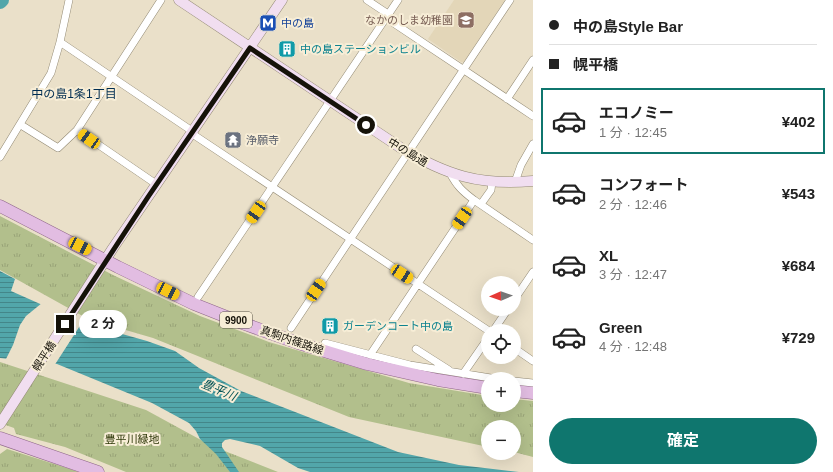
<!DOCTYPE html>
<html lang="ja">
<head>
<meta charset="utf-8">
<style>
	:root { --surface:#fff; --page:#f2f2f2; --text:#222; --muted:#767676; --line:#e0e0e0; --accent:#0f766e }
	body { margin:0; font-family:Helvetica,"Noto Sans JP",sans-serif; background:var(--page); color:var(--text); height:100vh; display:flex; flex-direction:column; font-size:15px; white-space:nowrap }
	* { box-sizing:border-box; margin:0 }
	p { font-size:13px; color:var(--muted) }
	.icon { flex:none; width:22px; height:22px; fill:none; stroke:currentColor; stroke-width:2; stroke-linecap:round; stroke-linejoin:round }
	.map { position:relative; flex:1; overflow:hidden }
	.drawer { display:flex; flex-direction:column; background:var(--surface); width:300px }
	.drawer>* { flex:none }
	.hud { display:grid; align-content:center; height:88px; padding:0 16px; background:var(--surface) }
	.needle { width:26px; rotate:268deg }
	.fabs { position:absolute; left:481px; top:276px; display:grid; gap:8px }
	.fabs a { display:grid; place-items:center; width:40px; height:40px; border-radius:50%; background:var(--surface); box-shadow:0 4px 16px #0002; font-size:20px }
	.end { position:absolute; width:18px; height:18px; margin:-9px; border:5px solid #151209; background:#fff; box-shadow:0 0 0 2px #fff }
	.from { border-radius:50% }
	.bubble { position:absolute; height:28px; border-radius:14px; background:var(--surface); box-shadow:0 4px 16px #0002; font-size:13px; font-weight:700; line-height:28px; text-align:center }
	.car { position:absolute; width:12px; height:24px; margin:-12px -6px; border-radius:5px; box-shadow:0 0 3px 1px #0007; background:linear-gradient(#f5c518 24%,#345 0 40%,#f5c518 0 76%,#345 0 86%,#f5c518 0) }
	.hud b { display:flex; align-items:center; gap:14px; height:38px; font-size:15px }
	.hud b+b { border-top:1px solid var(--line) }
	.hud i { width:10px; height:10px; background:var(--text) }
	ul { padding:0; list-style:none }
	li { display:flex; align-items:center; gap:12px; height:66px; margin:0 8px 6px; padding:0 8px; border:2px solid transparent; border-radius:0px }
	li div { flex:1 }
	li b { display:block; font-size:15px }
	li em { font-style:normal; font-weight:700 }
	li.active { border-color:var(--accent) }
	li>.icon { width:36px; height:36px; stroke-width:1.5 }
	.button { display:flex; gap:8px; margin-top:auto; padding:8px 16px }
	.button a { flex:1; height:46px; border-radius:24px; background:var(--accent); color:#fff; font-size:16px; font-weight:700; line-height:46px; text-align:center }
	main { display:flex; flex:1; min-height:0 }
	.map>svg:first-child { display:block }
</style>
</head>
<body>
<main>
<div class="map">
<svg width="533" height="472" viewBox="0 0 533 472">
	<defs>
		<pattern id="grass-tufts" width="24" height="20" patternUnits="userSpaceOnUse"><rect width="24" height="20" fill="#b2bf8c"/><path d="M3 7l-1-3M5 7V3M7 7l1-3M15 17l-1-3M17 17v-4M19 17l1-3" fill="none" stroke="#98a377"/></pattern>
		<pattern id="water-rules" width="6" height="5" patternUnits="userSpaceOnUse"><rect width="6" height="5" fill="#52a6aa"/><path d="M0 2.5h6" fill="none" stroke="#438689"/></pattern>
	</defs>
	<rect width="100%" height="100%" fill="#eae0c9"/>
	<path fill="#e3d6b8" d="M 454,0 L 505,0 L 464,62 L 461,62 L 428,39 Z"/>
	<path fill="url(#grass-tufts)" d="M 0,216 L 113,275 L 200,316 L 269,342 L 409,383 L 488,396 L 488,405 L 514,405 L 514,399 L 533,401 L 533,457 L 514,452 L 514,427 L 488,427 L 488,447 L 349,417 L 153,338 L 88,319 L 0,270 Z
		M 0,362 L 146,410 L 212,446 L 278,472 L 126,472 L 65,447 L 16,434 L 14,428 L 0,423 Z
		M 7,449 L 70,469 L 78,472 L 0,472 L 0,454 Z"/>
	<path fill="url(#water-rules)" d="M 0,271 L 15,279 L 11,291 L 83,323 L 147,341 L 175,351 L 199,368 L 241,391 L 398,452 L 459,465 L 519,472 L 310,472 L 298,468 L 260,446 L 230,439 L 225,440 L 222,443 L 222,447 L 239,472 L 230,472 L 216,454 L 200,439 L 196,431 L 189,423 L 152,403 L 57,364 L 0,358 Z"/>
	<path fill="#eae0c9" d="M 42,303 L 83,321 L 54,366 L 5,361 L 13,345 L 20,325 L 26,316 Z"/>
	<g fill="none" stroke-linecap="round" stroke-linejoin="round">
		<path stroke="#52a6aa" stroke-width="14" d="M 0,2 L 2,0"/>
		<defs>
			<path id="street" d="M 367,0 L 388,14
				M 386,18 L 533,116
				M 60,42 L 192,131
				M 507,99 L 533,60
				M 21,125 L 58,148 L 77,130 L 161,0
				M 77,130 L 156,184
				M 191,133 L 489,331
				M 0,157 L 51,73 L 60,42 L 69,0
				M 515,182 L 521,165 L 533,144
				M 474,200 L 533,240
				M 481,204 L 491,190 L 492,182
				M 198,297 L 398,0
				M 514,300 L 533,272
				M 291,328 L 510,0
				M 493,331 L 508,309
				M 325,343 L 410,365 L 497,379
				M 514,348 L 533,361
				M 416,349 L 449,370
				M 370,355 L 474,200 C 462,191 457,186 450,173
				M 463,374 L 488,338
				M 514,381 L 533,383"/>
			<path id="secondary" d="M 179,0 L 401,148 C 446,175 480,186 533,181
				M 0,424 L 113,248 L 282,0"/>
			<path id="primary" d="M 0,206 L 118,267 L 194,304 L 242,323 L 298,343 L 367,364 L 438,380 L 488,388
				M 514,391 L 533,393
				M 0,438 L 98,472"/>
		</defs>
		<use href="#street" stroke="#928973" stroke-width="8"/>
		<use href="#secondary" stroke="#928973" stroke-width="11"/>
		<use href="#primary" stroke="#8e6589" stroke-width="13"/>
		<use href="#street" stroke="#fff" stroke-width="7"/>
		<use href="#secondary" stroke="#f1def0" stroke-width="10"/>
		<use href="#primary" stroke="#e2bde2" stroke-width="12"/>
	</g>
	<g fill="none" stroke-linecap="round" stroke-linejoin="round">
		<path stroke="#151209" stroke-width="5" d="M 65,324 L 148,197 L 250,48 L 366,125"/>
	</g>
	<defs>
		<symbol id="school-square" viewBox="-11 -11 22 22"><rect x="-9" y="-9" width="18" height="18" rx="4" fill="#8d6e63" stroke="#f7edd6"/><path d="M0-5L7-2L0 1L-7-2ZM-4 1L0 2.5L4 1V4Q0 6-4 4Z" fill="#fff"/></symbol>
		<symbol id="metro-square" viewBox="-11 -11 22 22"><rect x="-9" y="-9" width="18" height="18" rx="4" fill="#1a4fb4" stroke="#f7edd6"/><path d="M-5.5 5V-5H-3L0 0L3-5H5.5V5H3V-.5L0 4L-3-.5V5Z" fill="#fff"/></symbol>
		<symbol id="building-square" viewBox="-11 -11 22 22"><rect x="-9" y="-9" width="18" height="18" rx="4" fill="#0f9aa8" stroke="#f7edd6"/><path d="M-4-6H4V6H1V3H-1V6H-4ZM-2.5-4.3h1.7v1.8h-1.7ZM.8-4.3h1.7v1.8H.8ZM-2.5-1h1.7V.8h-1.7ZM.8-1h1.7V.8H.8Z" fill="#fff"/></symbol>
		<symbol id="temple-square" viewBox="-11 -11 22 22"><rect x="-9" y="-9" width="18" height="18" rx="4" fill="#6b7280" stroke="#f7edd6"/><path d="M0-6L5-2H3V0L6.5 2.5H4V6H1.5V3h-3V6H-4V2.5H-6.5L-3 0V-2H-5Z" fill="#fff"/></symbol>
	</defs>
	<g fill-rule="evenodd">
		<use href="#school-square" x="456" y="10" width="20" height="20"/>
		<use href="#metro-square" x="258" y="13" width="20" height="20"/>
		<use href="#building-square" x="277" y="39" width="20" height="20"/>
		<use href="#temple-square" x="223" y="130" width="20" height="20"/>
		<use href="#building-square" x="320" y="316" width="20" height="20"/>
	</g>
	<g text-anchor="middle" stroke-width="4" stroke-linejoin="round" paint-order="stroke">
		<rect fill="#f7edd6" stroke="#595446" stroke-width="1" x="220" y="312" width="32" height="16" rx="3"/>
		<g font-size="10" font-weight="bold" fill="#151209">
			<text x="236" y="324">9900</text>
		</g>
		<g font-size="11" fill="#785e54" stroke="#f7edd6" text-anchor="end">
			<text x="453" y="24">なかのしま幼稚園</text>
		</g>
		<g font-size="11" fill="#164399" stroke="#f7edd6" text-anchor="start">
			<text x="281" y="27">中の島</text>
		</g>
		<g font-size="11" fill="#0d838f" stroke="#f7edd6" text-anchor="start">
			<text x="300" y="53">中の島ステーションビル</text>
			<text x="343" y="330">ガーデンコート中の島</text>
		</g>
		<g font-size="11" fill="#5b616d" stroke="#f7edd6" text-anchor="start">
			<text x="246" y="144">浄願寺</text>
		</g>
		<g font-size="11" fill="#151209" stroke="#f7edd6">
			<text transform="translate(408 152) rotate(31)" y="4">中の島通</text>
			<text transform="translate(292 340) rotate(19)" y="4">真駒内篠路線</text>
			<text transform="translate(44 356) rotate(-57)" y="4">幌平橋</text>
		</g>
		<g font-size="11" fill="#2e3708" stroke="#f7edd6">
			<text x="132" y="443">豊平川緑地</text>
		</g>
		<g font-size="12" fill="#002d51" stroke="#f7edd6">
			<text x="74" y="98">中の島1条1丁目</text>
		</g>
		<g font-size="12" font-style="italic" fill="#065457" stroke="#f7edd6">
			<text transform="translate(219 390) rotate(23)" y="4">豊平川</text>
		</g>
	</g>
</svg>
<div class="fabs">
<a><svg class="needle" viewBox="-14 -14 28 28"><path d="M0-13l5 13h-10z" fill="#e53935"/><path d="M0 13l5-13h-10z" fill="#767676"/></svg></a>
<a><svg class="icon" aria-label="locate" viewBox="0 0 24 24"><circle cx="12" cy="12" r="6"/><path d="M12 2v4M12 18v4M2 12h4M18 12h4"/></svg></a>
<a>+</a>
<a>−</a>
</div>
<i class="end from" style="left:366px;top:125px"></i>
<i class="end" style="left:65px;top:324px"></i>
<div class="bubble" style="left:79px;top:310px;width:48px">2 分</div>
<i class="car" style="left:89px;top:139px;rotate:305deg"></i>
<i class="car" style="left:256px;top:212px;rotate:214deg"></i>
<i class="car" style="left:462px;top:218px;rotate:214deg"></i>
<i class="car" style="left:80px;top:246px;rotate:117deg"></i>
<i class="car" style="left:402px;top:274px;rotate:123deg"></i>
<i class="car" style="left:316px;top:290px;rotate:34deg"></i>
<i class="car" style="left:168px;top:291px;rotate:116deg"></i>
</div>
<section class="drawer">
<div class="hud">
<b><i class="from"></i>中の島Style Bar</b>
<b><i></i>幌平橋</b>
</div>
<ul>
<li class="active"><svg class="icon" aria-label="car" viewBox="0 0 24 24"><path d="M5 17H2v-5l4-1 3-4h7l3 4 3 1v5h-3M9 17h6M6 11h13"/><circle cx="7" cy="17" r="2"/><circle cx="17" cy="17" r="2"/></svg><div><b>エコノミー</b><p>1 分 · 12:45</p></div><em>¥402</em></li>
<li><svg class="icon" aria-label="car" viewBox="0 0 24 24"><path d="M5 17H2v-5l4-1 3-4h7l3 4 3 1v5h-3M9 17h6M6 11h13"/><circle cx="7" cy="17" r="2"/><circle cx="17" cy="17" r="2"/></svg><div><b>コンフォート</b><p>2 分 · 12:46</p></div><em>¥543</em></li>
<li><svg class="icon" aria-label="car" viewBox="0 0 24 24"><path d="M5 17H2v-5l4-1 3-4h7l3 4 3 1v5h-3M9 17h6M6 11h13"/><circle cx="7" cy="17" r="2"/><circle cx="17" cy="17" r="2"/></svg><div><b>XL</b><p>3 分 · 12:47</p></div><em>¥684</em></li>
<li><svg class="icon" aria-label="car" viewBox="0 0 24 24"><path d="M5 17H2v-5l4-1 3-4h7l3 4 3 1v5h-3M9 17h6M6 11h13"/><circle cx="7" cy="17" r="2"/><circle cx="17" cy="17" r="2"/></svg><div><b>Green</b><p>4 分 · 12:48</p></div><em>¥729</em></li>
</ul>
<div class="button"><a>確定</a></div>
</section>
</main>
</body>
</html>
